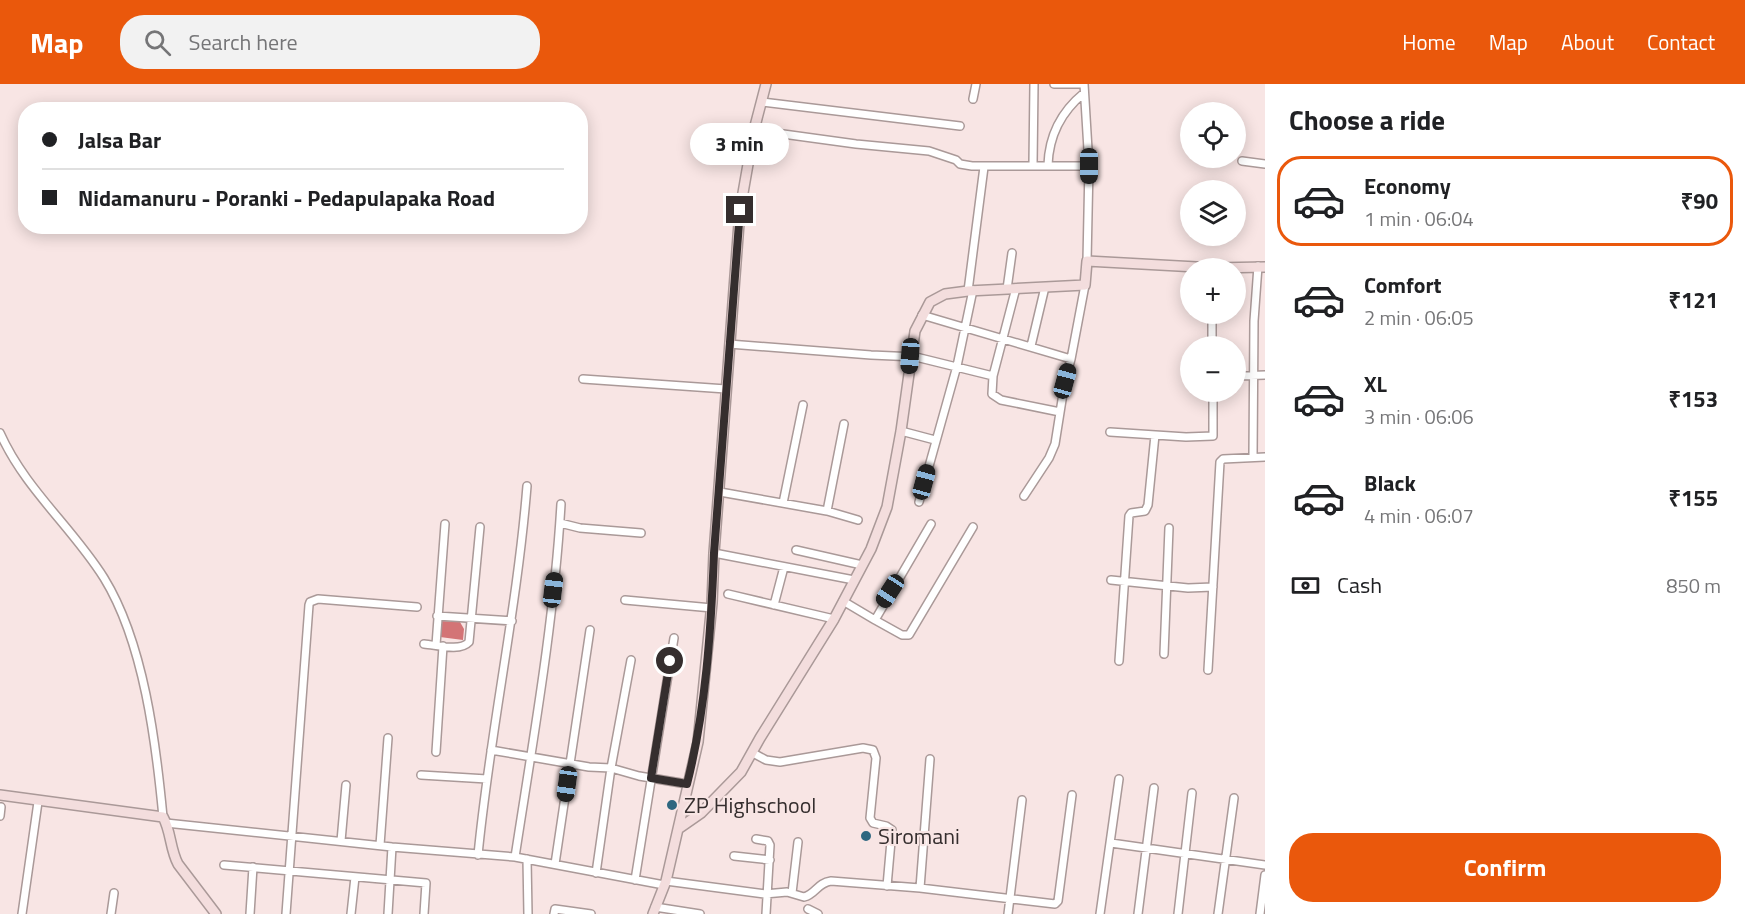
<!DOCTYPE html>
<html lang="en">
<head>
<meta charset="utf-8">
<style>
	:root { --surface:#fff; --page:#f2f2f2; --text:#202124; --muted:#757577; --line:#e0e0e0; --accent:#ea580c }
	body { margin:0; font-family:"Titillium Web",sans-serif; background:var(--page); color:var(--text); height:100vh; display:flex; flex-direction:column; font-size:22px; white-space:nowrap }
	* { box-sizing:border-box; margin:0 }
	p { font-size:20px; color:var(--muted) }
	.icon { flex:none; width:33px; height:33px; fill:none; stroke:currentColor; stroke-width:2; stroke-linecap:round; stroke-linejoin:round }
	.map { position:relative; flex:1; overflow:hidden }
	.drawer { display:flex; flex-direction:column; background:var(--surface); width:480px }
	.drawer>* { flex:none }
	.hud { position:absolute; left:18px; top:18px; width:570px; height:132px; border-radius:24px; box-shadow:0 3px 15px #0003; display:grid; align-content:center; height:132px; padding:0 24px; background:var(--surface) }
	.fabs { position:absolute; left:1180px; top:18px; display:grid; gap:12px }
	.fabs a { display:grid; place-items:center; width:66px; height:66px; border-radius:50%; background:var(--surface); box-shadow:0 3px 15px #0003; font-size:30px }
	.end { position:absolute; width:27px; height:27px; margin:-14px; border:8px solid #352e2e; background:#fff; box-shadow:0 0 0 3px #fff }
	.from { border-radius:50% }
	.bubble { position:absolute; height:42px; border-radius:21px; background:var(--surface); box-shadow:0 3px 15px #0003; font-size:20px; font-weight:700; line-height:42px; text-align:center }
	.car { position:absolute; width:18px; height:36px; margin:-18px -9px; border-radius:8px; box-shadow:0 0 4px 2px #0007; background:linear-gradient(#222 24%,#8ab4d8 0 40%,#222 0 76%,#8ab4d8 0 86%,#222 0) }
	.hud b { display:flex; align-items:center; gap:21px; height:57px; font-size:22px }
	.hud b+b { border-top:2px solid var(--line) }
	.hud i { width:15px; height:15px; background:var(--text) }
	ul { padding:0; list-style:none }
	li { display:flex; align-items:center; gap:18px; height:90px; margin:0 12px 9px; padding:0 12px; border:3px solid transparent; border-radius:24px }
	li div { flex:1 }
	li b { display:block; font-size:22px }
	li em { font-style:normal; font-weight:700 }
	li.active { border-color:var(--accent) }
	li>.icon { width:54px; height:54px; stroke-width:1.5 }
	h2 { padding:0 24px; font-size:27px; line-height:72px }
	.pay { display:flex; align-items:center; gap:15px; height:66px; padding:0 24px; font-size:22px }
	.pay p { margin-inline-start:auto }
	.primary-button { display:flex; gap:12px; margin-top:auto; padding:12px 24px }
	.primary-button a { flex:1; height:69px; border-radius:24px; background:var(--accent); color:#fff; font-size:24px; font-weight:700; line-height:69px; text-align:center }
	header { display:flex; align-items:center; gap:36px; box-sizing:border-box; height:84px; padding:0 30px; background:var(--accent); color:#fff }
	header strong { font-size:28px }
	nav { display:flex; gap:33px; margin-inline-start:auto; font-size:21px }
	.search { width:420px; height:54px; background:var(--page); display:flex; align-items:center; gap:15px; box-sizing:border-box; padding:0 21px; border-radius:24px; color:var(--muted); font-size:22px }
	main { display:flex; flex:1; min-height:0 }
	.map>svg:first-child { display:block }
</style>
</head>
<body>
<header>
<strong>Map</strong>
<div class="search"><svg class="icon" aria-label="search" viewBox="0 0 24 24"><circle cx="10" cy="10" r="6"/><path d="M15 15l6 6"/></svg>Search here</div>
<nav><a>Home</a><a>Map</a><a>About</a><a>Contact</a></nav>
</header>
<main>
<div class="map">
<svg width="1265" height="830" viewBox="0 0 1265 830">
	<rect width="100%" height="100%" fill="#f8e5e4"/>
	<path fill="#d37476" d="M 441,537 L 460,538 L 464,545 L 463,556 L 440,553 Z"/>
	<g fill="none" stroke-linecap="round" stroke-linejoin="round">
		<defs>
			<path id="street" d="M 1054,0 L 1084,0
				M 1084,0 L 1089,82
				M 973,15 L 976,0
				M 762,18 L 960,42
				M 754,46 L 856,60 L 929,67 L 956,76 L 960,80 L 972,82 L 1089,82 L 1087,177
				M 1242,77 L 1265,80
				M 1033,80 L 1034,0
				M 1048,81 C 1049,51 1062,27 1084,9
				M 1016,204 L 993,292 L 992,310 L 1001,316 L 1060,328
				M 1007,205 L 1012,169
				M 968,207 L 984,83
				M 1212,230 L 1212,262
				M 922,231 L 1071,275
				M 729,260 L 871,271 L 916,273 L 993,292
				M 1031,262 L 1045,203
				M 1236,292 L 1265,291
				M 583,295 L 726,305
				M 901,347 L 935,356
				M 1110,348 L 1186,353 L 1213,352 L 1213,308
				M 0,349 C 25,405 72,443 104,494 C 144,559 156,659 163,733
				M 1253,372 L 1254,237 L 1258,182
				M 720,408 L 827,427 L 858,436
				M 1024,412 L 1049,374 L 1055,360 L 1065,297 L 1071,275 L 1085,201
				M 919,418 L 957,282 L 973,206
				M 783,419 L 803,321
				M 827,427 L 844,340
				M 560,439 L 580,444 L 641,449
				M 796,466 L 862,481
				M 714,469 L 854,496
				M 1111,496 L 1188,504 L 1213,503
				M 728,510 L 834,535
				M 625,516 L 712,524
				M 843,517 L 875,536 L 931,440
				M 774,521 L 784,483
				M 437,532 L 512,537
				M 875,536 L 902,551 L 909,551 L 973,443
				M 424,560 C 437,561 460,568 469,558 L 480,443
				M 436,561 L 445,440
				M 1164,570 L 1169,444
				M 1119,577 L 1129,432 L 1131,429 L 1145,427 L 1148,421 L 1155,351
				M 1208,586 L 1220,378 L 1223,375 L 1265,373
				M 491,666 L 589,683 L 611,684 L 639,692 L 687,700
				M 436,668 L 443,562
				M 753,669 L 766,676 L 780,678 L 863,664 L 873,666 L 876,674 L 870,734 L 873,739 L 886,742 L 892,746 L 887,802
				M 421,691 L 487,695
				M 0,732 L 1,723
				M 166,739 L 392,763 L 515,773 L 664,801
				M 756,755 L 768,757 L 770,761 L 766,830
				M 341,757 L 346,701
				M 1111,759 L 1265,781
				M 380,761 L 388,654
				M 478,771 C 490,647 517,526 527,402
				M 734,772 L 770,776
				M 515,773 C 533,656 554,539 561,420
				M 527,775 L 528,830
				M 555,780 L 590,546
				M 224,781 L 426,799 L 424,830
				M 596,789 L 611,684 L 631,576
				M 635,796 L 674,554
				M 666,797 L 765,810 L 787,808 L 804,813 C 816,810 817,799 831,797 L 920,804 L 1055,820 L 1058,817 L 1072,711
				M 920,804 L 930,675
				M 792,809 L 798,758
				M 655,823 L 700,830
				M 808,825 L 818,830
				M 22,830 L 38,718
				M 111,830 L 114,809
				M 250,830 L 253,783
				M 286,830 L 309,521 L 310,518 L 318,515 L 417,523
				M 351,830 L 355,793
				M 388,830 L 392,763
				M 554,830 L 555,825 L 591,830
				M 1008,830 L 1022,716
				M 1100,830 L 1119,695
				M 1138,830 L 1154,704
				M 1178,830 L 1192,709
				M 1218,830 L 1234,714
				M 1260,830 L 1265,791"/>
			<path id="secondary" d="M 0,711 L 163,733 C 171,747 170,765 178,780 L 216,830
				M 678,745 L 701,729 L 741,688 L 760,654 L 834,535 L 871,465 L 887,423 L 901,347 L 915,247 L 930,218 L 945,210 L 968,207 L 1085,201 L 1087,177 L 1215,184 L 1265,183
				M 653,830 L 666,797 L 698,658 L 712,519 L 714,469 L 740,126 L 754,46 L 766,0"/>
		</defs>
		<use href="#street" stroke="#aa9998" stroke-width="10"/>
		<use href="#secondary" stroke="#aa9998" stroke-width="12"/>
		<use href="#street" stroke="#fff" stroke-width="7"/>
		<use href="#secondary" stroke="#f3dddd" stroke-width="9"/>
	</g>
	<g fill="none" stroke-linecap="round" stroke-linejoin="round">
		<path stroke="#352e2e" stroke-width="8" d="M 670,577 L 651,694 L 687,700 C 706,625 711,546 714,469 L 740,126"/>
	</g>
	<g fill="#2e6780" stroke="#f8e5e4" stroke-width="2">
		<circle cx="672" cy="721" r="6"/>
		<circle cx="866" cy="752" r="6"/>
	</g>
	<g text-anchor="middle" stroke-width="4.5" stroke-linejoin="round" paint-order="stroke">
		<g font-size="22" fill="#352e2e" stroke="#f8e5e4" text-anchor="start">
			<text x="684" y="729">ZP Highschool</text>
			<text x="878" y="760">Siromani</text>
		</g>
	</g>
</svg>
<div class="fabs">
<a><svg class="icon" aria-label="locate" viewBox="0 0 24 24"><circle cx="12" cy="12" r="6"/><path d="M12 2v4M12 18v4M2 12h4M18 12h4"/></svg></a>
<a><svg class="icon" aria-label="layers" viewBox="0 0 24 24"><path d="M12 4l9 5-9 5-9-5zM3 14l9 5 9-5"/></svg></a>
<a>+</a>
<a>−</a>
</div>
<i class="end from" style="left:670px;top:577px"></i>
<i class="end" style="left:740px;top:126px"></i>
<div class="bubble" style="left:690px;top:39px;width:99px">3 min</div>
<i class="car" style="left:1089px;top:82px;rotate:180deg"></i>
<i class="car" style="left:910px;top:272px;rotate:184deg"></i>
<i class="car" style="left:1065px;top:297px;rotate:15deg"></i>
<i class="car" style="left:924px;top:398px;rotate:15deg"></i>
<i class="car" style="left:553px;top:506px;rotate:7deg"></i>
<i class="car" style="left:890px;top:507px;rotate:213deg"></i>
<i class="car" style="left:567px;top:700px;rotate:188deg"></i>
<div class="hud">
<b><i class="from"></i>Jalsa Bar</b>
<b><i></i>Nidamanuru - Poranki - Pedapulapaka Road</b>
</div>
</div>
<section class="drawer">
<h2>Choose a ride</h2>
<ul>
<li class="active"><svg class="icon" aria-label="car" viewBox="0 0 24 24"><path d="M5 17H2v-5l4-1 3-4h7l3 4 3 1v5h-3M9 17h6M6 11h13"/><circle cx="7" cy="17" r="2"/><circle cx="17" cy="17" r="2"/></svg><div><b>Economy</b><p>1 min · 06:04</p></div><em>₹90</em></li>
<li><svg class="icon" aria-label="car" viewBox="0 0 24 24"><path d="M5 17H2v-5l4-1 3-4h7l3 4 3 1v5h-3M9 17h6M6 11h13"/><circle cx="7" cy="17" r="2"/><circle cx="17" cy="17" r="2"/></svg><div><b>Comfort</b><p>2 min · 06:05</p></div><em>₹121</em></li>
<li><svg class="icon" aria-label="car" viewBox="0 0 24 24"><path d="M5 17H2v-5l4-1 3-4h7l3 4 3 1v5h-3M9 17h6M6 11h13"/><circle cx="7" cy="17" r="2"/><circle cx="17" cy="17" r="2"/></svg><div><b>XL</b><p>3 min · 06:06</p></div><em>₹153</em></li>
<li><svg class="icon" aria-label="car" viewBox="0 0 24 24"><path d="M5 17H2v-5l4-1 3-4h7l3 4 3 1v5h-3M9 17h6M6 11h13"/><circle cx="7" cy="17" r="2"/><circle cx="17" cy="17" r="2"/></svg><div><b>Black</b><p>4 min · 06:07</p></div><em>₹155</em></li>
</ul>
<div class="pay"><svg class="icon" aria-label="cash" viewBox="0 0 24 24"><path d="M3 7h18v10H3z"/><circle cx="12" cy="12" r="2"/></svg>Cash<p>850 m</p></div>
<div class="primary-button"><a>Confirm</a></div>
</section>
</main>
</body>
</html>
